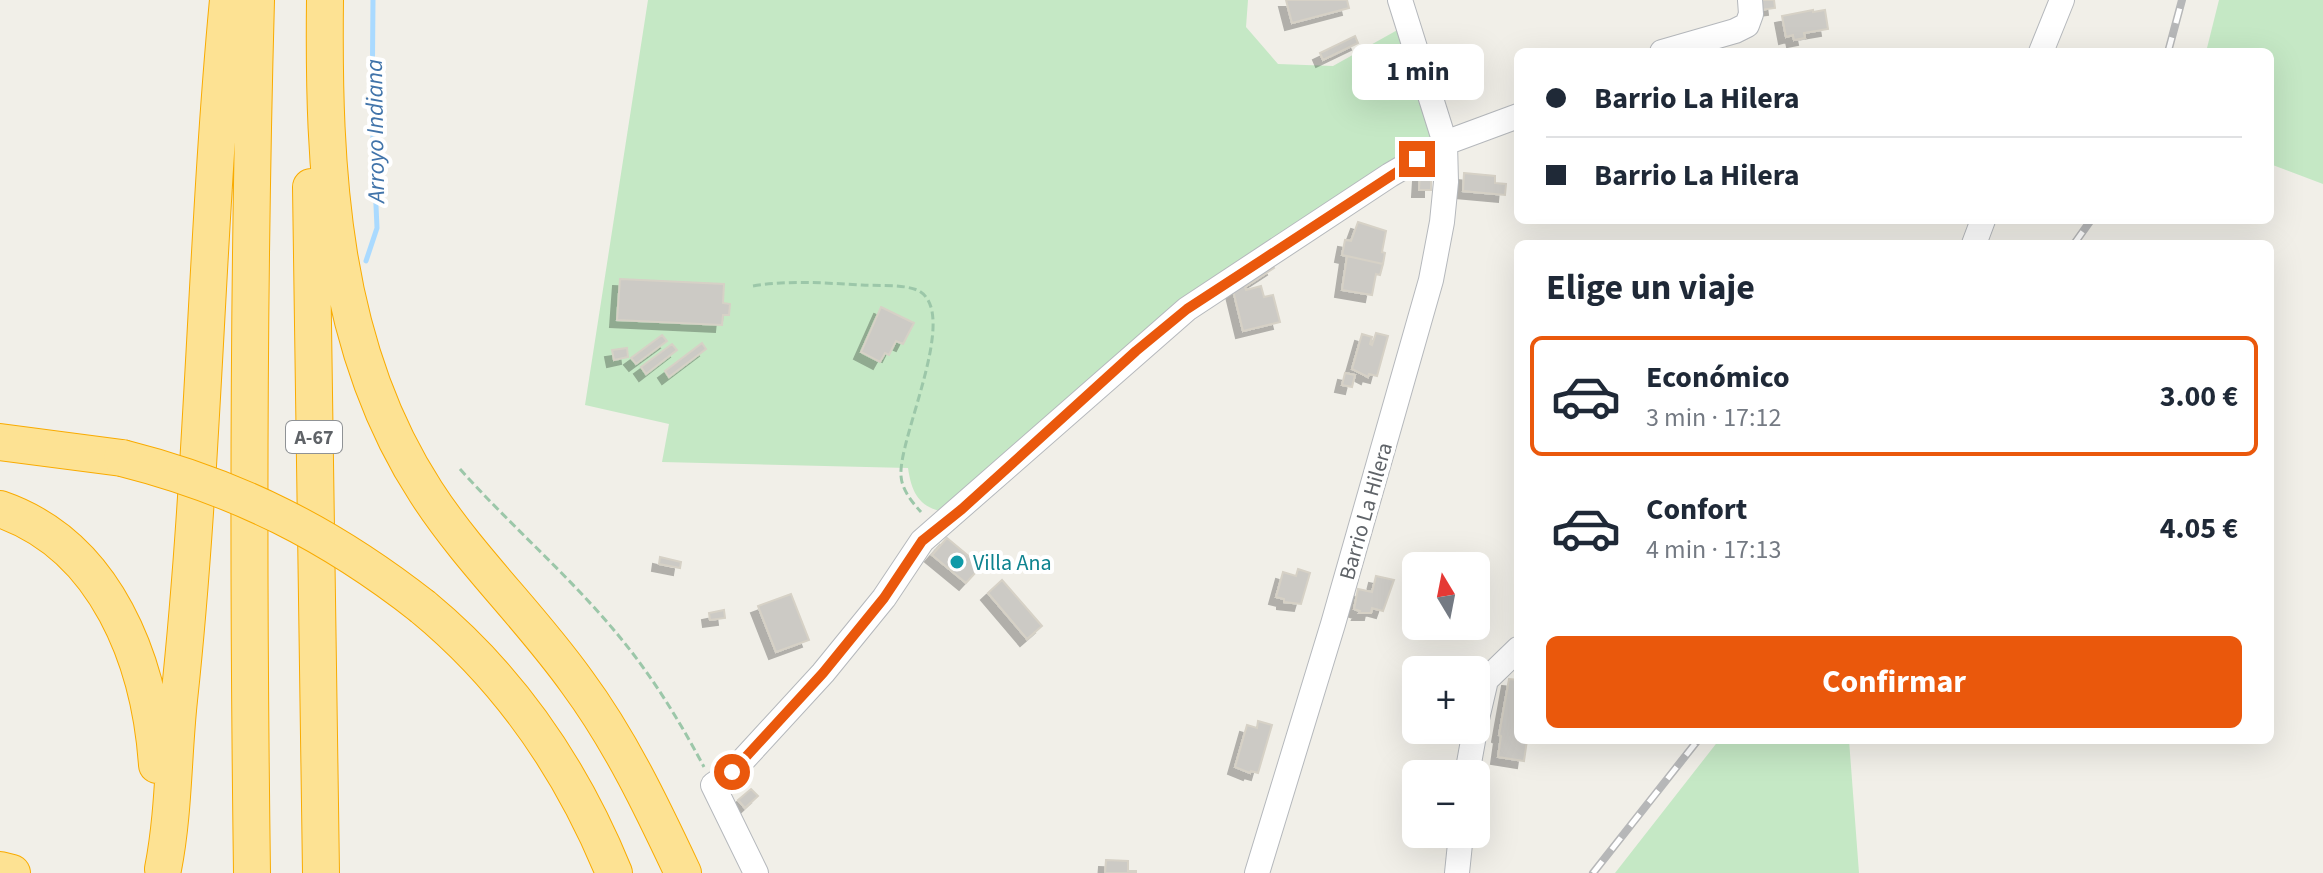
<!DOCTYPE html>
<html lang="es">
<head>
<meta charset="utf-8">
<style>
	:root { --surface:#fff; --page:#f6f6f7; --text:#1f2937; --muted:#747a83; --line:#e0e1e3; --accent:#ea580c }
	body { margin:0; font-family:"Source Sans 3",sans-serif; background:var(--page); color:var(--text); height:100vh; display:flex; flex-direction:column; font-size:30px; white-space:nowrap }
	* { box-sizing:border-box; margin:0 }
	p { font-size:26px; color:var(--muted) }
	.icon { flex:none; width:44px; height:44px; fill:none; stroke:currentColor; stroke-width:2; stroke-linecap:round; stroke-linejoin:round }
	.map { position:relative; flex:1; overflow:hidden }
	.sheet { position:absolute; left:1514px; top:240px; width:760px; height:504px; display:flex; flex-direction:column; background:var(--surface); border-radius:12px; box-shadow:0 8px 32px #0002 }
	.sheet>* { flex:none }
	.banner { position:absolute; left:1514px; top:48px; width:760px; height:176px; border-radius:12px; box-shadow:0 8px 32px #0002; display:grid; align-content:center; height:176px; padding:0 32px; background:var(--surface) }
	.needle { width:52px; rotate:350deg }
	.tools { position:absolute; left:1402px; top:552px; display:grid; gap:16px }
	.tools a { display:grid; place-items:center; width:88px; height:88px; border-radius:12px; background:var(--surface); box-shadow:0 8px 32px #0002; font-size:40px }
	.end { position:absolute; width:36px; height:36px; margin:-18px; border:10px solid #ea580c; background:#fff; box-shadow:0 0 0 4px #fff }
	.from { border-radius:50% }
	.bubble { position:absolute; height:56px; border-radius:12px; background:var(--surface); box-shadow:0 8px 32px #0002; font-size:26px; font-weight:700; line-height:56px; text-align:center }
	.banner b { display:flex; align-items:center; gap:28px; height:76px; font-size:30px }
	.banner b+b { border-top:2px solid var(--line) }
	.banner i { width:20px; height:20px; background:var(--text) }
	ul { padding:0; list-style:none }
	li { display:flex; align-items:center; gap:24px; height:120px; margin:0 16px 12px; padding:0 16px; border:4px solid transparent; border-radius:12px }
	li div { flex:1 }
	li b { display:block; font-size:30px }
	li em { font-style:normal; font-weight:700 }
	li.current { border-color:var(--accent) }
	li>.icon { width:72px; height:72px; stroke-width:1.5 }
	h2 { padding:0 32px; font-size:36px; line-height:96px }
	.button { display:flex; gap:16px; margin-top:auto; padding:16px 32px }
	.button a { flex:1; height:92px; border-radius:12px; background:var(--accent); color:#fff; font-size:32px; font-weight:700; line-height:92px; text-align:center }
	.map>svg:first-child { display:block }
</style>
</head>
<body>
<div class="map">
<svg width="2323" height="873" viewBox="0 0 2323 873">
	<defs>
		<filter id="shadow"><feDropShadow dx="-7" dy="7" stdDeviation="0" flood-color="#0004"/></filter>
	</defs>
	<rect width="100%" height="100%" fill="#f1efe8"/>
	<path fill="#c5e8c5" d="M 648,0 L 1248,0 L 1246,27 L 1278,64 L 1333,66 L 1401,28 L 1435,136 L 1192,301 L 948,513 C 920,508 912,495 908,468 L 662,462 L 669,424 L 585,405 Z
		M 2219,0 L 2323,0 L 2323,184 L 2270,164 L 2270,52 L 2206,52 Z
		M 1719,740 L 1849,740 L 1859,873 L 1615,873 Z"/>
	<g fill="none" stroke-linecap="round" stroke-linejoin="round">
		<path stroke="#aadaff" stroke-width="5" d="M 366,261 L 377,228 L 372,115 L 373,0"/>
	</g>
	<path fill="#cccac5" stroke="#d6d1c6" stroke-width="2" filter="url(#shadow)" d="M 1286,0 L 1347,0 L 1349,8 L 1292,23 Z
		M 1758,0 L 1774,0 L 1775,8 L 1760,10 Z
		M 1813,10 L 1813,12 L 1825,10 L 1828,29 L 1804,33 L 1805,38 L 1794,40 L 1793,35 L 1786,37 L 1782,16 Z
		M 1355,36 L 1358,43 L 1323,60 L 1320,53 Z
		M 1464,173 L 1495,176 L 1495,183 L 1506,184 L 1505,195 L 1463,191 Z
		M 1420,174 L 1431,174 L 1431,190 L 1419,190 Z
		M 1358,222 L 1386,231 L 1382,252 L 1385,253 L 1383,264 L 1342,255 L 1345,240 L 1351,241 Z
		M 1347,256 L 1383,264 L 1380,275 L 1376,274 L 1372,295 L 1342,290 Z
		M 1270,261 L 1274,268 L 1245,287 L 1246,290 L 1261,286 L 1264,297 L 1273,295 L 1280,322 L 1243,331 L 1232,286 Z
		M 620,279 L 724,284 L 723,303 L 730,304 L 729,315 L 723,315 L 722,325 L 617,320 Z
		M 881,307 L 914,323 L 903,344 L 896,341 L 889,355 L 885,353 L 880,362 L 861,352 Z
		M 1376,333 L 1388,336 L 1377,376 L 1369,374 L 1368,377 L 1352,369 L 1362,334 L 1372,337 L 1370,344 L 1372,345 Z
		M 662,335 L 667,341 L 636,364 L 631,358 Z
		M 702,343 L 706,349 L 669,377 L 665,371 Z
		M 672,344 L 677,350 L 646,374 L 641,367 Z
		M 627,348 L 628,357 L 614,360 L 612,350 Z
		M 1345,373 L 1355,375 L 1352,387 L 1342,385 Z
		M 947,538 L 977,563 L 978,570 L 966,583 L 932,555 Z
		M 660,557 L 681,562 L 680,568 L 659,564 Z
		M 1298,569 L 1310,573 L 1301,604 L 1284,602 L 1284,599 L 1276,597 L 1283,572 L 1296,576 Z
		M 1376,576 L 1394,580 L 1383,611 L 1372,608 L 1371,613 L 1359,613 L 1360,611 L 1354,609 L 1358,589 L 1372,592 Z
		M 1002,580 L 1042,626 L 1027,639 L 988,593 Z
		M 791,594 L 809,640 L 776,652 L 758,606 Z
		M 724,610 L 725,618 L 710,620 L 709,613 Z
		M 1509,679 L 1518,680 L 1518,740 L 1527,740 L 1524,761 L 1498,757 L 1501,736 L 1499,735 Z
		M 1258,721 L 1272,725 L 1258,773 L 1251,771 L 1250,773 L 1235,767 L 1247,725 L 1257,728 Z
		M 751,789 L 758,796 L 745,808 L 738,800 Z
		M 1106,860 L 1128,861 L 1128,871 L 1136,871 L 1136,873 L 1105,873 Z"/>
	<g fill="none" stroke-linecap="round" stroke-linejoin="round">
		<defs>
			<path id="minor" d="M 1662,52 L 1735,31 L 1747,25 L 1751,14 L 1750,0
				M 2041,52 L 2062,0
				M 1974,244 L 1983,220
				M 1476,723 L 1486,680 L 1518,649
				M 1467,774 L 1475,730
				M 756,873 L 713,785 L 732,772 L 823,673 L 884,598 L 922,541 L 1187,309 L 1390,175 L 1445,143 L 1518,116
				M 1257,873 L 1333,624 L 1431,280 L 1442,222 L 1446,182 L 1445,143 L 1400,0
				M 1457,873 L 1461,834"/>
			<path id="highway" d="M 325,0 C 323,169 331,346 426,492 C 470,560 530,616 577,682 C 620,740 652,807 683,873
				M 311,187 L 321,873
				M 0,442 L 122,458
				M 0,509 C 107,546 150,662 157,765
				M 423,607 C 509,678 572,770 614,873
				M 163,869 C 174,813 173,756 179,700 C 204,468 206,233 228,0
				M 0,870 L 12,873
				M 252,873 C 248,582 248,291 256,0"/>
		</defs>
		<use href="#minor" stroke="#b5b8bc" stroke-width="26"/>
		<use href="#highway" stroke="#f9ab00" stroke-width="38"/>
		<path stroke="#9cc7a9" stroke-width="3" stroke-dasharray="8 4" stroke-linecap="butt" d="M 753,286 C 789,280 825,283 862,285 C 878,286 902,284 917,290 C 962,310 898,437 901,476 C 902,490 912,502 921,512
			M 460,469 C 509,524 565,572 613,629 C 649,671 678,718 704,767"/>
		<use href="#minor" stroke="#fff" stroke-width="24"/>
		<use href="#highway" stroke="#fde293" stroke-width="36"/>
		<defs>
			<path id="rail" d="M 2168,52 L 2182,0
				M 2074,244 L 2091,220
				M 1593,873 L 1698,740"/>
		</defs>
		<use href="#rail" stroke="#b6b7b8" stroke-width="8"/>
		<use href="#rail" stroke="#fff" stroke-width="5" stroke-dasharray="15" stroke-linecap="butt"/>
		<defs>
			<path id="highway-bridge" d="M 122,458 C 237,487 330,534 423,607"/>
		</defs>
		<use href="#highway-bridge" stroke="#f9ab00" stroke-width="38" stroke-linecap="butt"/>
		<use href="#highway-bridge" stroke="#fde293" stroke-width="36"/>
	</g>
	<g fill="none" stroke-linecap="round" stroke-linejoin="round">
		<path stroke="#ea580c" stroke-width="10" d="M 732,772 L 823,673 L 884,598 L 922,541 L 962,509 L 1136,351 L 1187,309 L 1417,159"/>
	</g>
	<circle fill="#0f9aa8" stroke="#fff" stroke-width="3" cx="957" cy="562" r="8"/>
	<g text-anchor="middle" stroke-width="8" stroke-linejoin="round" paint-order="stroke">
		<rect fill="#fff" stroke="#8f9295" stroke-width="2" x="286" y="421" width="56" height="32" rx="6"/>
		<g font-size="20" font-weight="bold" fill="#5f6368">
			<text x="314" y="444">A-67</text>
		</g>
		<g font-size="22" fill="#5f6368" stroke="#fff">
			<text transform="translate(1365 511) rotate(-74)" y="8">Barrio La Hilera</text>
		</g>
		<g font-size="22" fill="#0d838f" stroke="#fff" text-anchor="start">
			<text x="973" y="570">Villa Ana</text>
		</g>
		<g font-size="24" font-style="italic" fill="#4174aa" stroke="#fff">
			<text transform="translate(375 131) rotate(-91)" y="8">Arroyo Indiana</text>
		</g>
	</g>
</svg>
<div class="tools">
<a><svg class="needle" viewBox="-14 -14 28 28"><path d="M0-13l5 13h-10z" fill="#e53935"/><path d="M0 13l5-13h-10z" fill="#747a83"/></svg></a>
<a>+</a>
<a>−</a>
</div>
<i class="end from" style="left:732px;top:772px"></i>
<i class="end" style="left:1417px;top:159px"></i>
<div class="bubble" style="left:1352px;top:44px;width:132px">1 min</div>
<div class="banner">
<b><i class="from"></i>Barrio La Hilera</b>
<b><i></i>Barrio La Hilera</b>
</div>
<section class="sheet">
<h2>Elige un viaje</h2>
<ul>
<li class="current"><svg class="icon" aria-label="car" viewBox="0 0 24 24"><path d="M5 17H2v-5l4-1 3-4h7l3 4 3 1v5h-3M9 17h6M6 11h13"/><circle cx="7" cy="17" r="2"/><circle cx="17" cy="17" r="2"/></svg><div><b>Económico</b><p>3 min · 17:12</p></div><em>3.00 €</em></li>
<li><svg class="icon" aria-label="car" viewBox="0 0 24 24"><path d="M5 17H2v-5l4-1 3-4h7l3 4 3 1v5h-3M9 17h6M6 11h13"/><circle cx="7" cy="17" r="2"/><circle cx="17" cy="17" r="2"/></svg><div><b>Confort</b><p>4 min · 17:13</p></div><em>4.05 €</em></li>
</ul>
<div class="button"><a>Confirmar</a></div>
</section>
</div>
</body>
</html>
